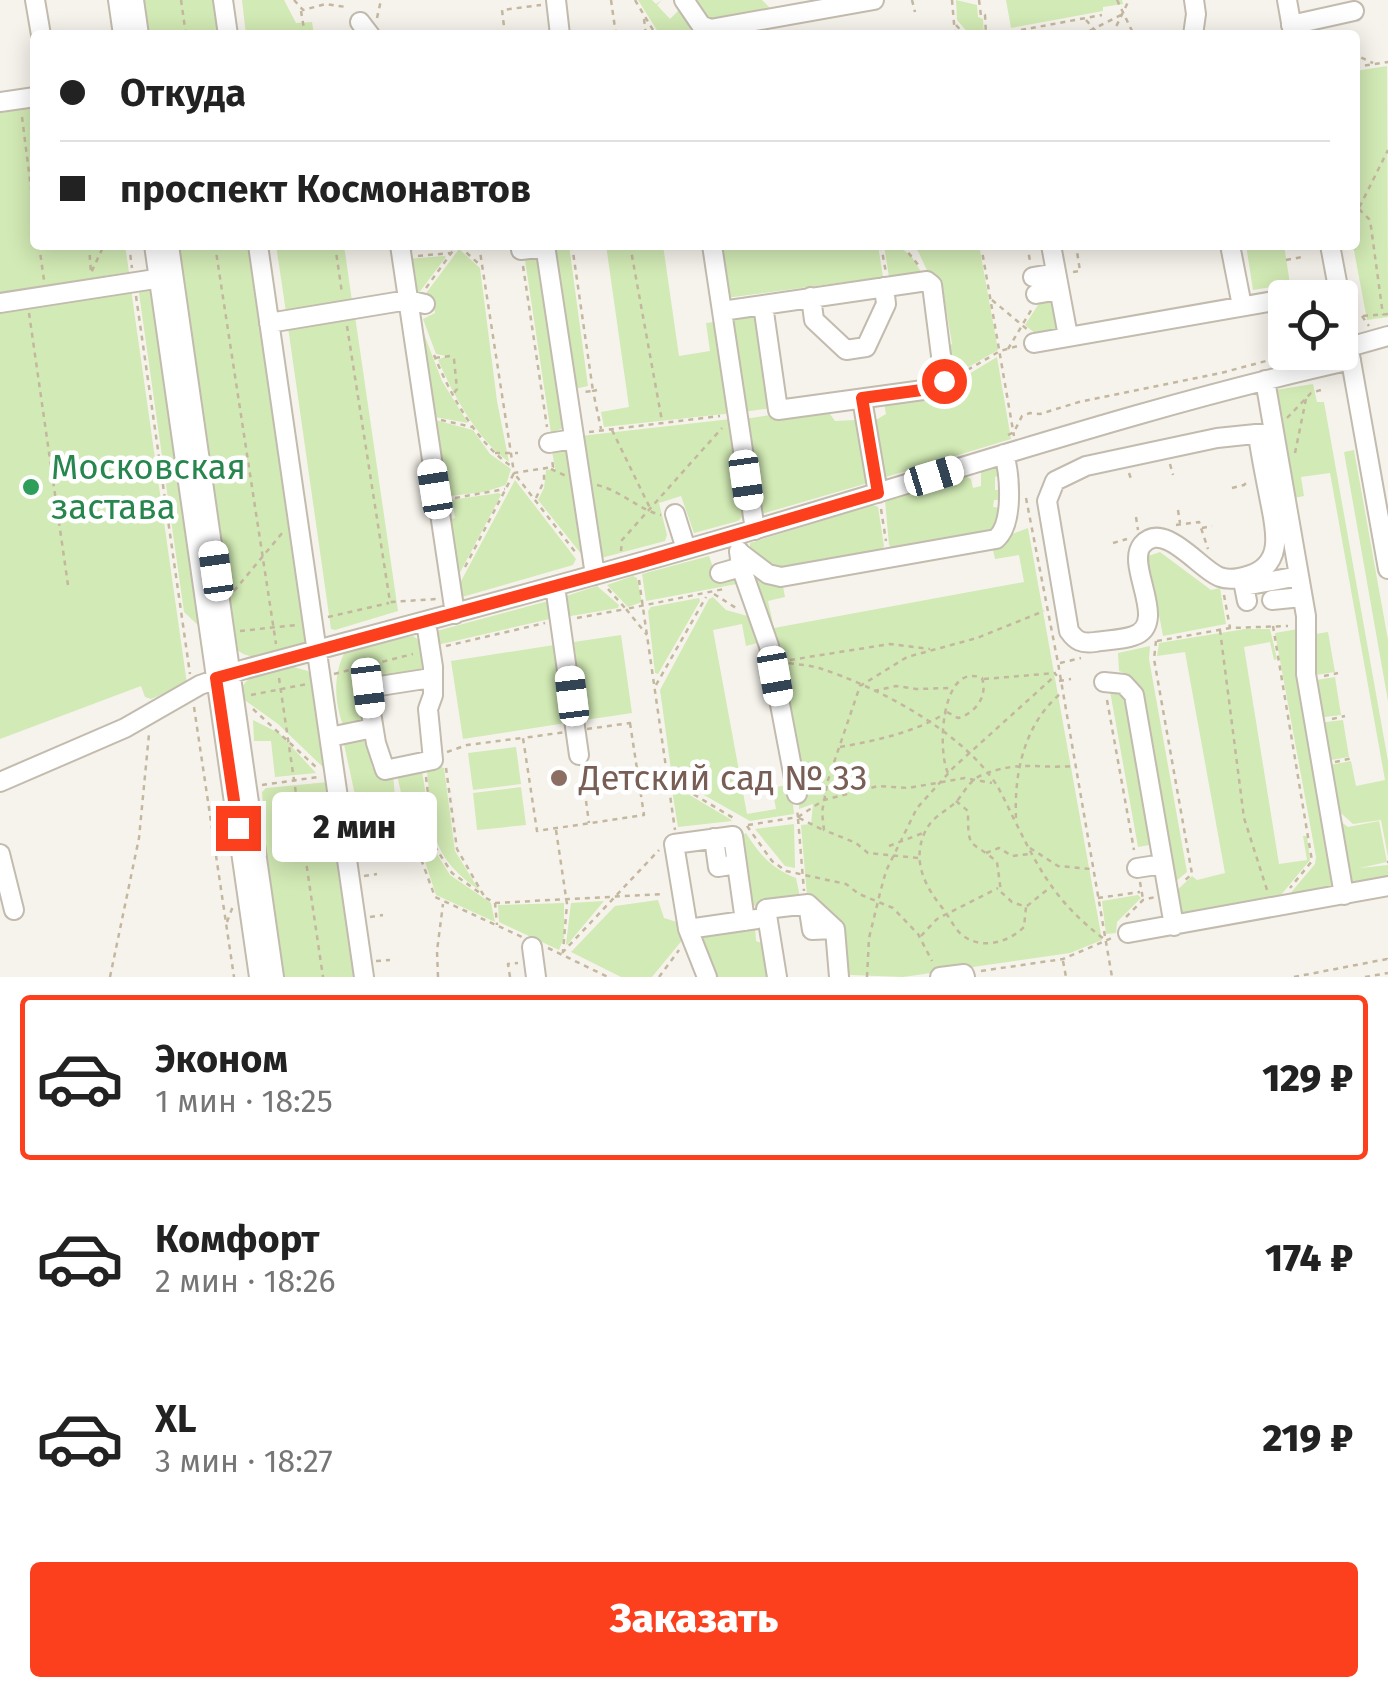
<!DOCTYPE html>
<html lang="ru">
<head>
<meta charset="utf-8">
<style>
	:root { --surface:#fff; --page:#f2f2f2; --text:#222; --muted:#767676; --line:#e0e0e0; --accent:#fc3f1d }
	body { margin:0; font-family:"Fira Sans",sans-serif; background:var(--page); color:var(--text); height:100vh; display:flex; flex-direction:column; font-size:38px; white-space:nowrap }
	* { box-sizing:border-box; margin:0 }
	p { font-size:32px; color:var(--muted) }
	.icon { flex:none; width:55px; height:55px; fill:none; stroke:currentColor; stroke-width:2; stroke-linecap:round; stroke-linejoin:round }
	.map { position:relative; height:977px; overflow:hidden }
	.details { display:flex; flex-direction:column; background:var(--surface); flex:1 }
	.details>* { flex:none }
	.banner { position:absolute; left:30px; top:30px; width:1330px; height:220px; border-radius:10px; box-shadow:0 5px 25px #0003; display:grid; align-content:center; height:220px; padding:0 30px; background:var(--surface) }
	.buttons { position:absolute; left:1268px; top:280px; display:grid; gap:20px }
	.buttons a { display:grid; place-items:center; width:90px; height:90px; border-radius:10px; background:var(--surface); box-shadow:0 5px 25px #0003; font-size:50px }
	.end { position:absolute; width:45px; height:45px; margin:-22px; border:12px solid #fc3f1d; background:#fff; box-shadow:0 0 0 5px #fff }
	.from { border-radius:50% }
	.bubble { position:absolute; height:70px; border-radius:10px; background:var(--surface); box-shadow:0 5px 25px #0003; font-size:32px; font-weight:800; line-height:70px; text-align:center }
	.car { position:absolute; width:30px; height:60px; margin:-30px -15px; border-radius:12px; box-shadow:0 0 8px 2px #0007; background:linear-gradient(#fff 24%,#345 0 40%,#fff 0 76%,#345 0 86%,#fff 0) }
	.banner b { display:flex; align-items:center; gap:35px; height:95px; font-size:38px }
	.banner b+b { border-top:2px solid var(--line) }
	.banner i { width:25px; height:25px; background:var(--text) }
	ul { padding:18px 0 0; list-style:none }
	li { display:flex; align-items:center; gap:30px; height:165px; margin:0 20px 15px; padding:0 10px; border:5px solid transparent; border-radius:10px }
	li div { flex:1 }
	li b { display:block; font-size:38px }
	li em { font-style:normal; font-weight:800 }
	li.on { border-color:var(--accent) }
	li>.icon { width:90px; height:90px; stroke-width:1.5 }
	.primary-button { display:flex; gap:20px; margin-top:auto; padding:20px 30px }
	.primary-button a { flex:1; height:115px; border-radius:10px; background:var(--accent); color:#fff; font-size:40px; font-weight:800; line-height:115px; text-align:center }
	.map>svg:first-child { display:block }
</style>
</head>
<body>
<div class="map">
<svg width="1388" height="977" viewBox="0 0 1388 977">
	<rect width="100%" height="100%" fill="#f6f3ec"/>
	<path fill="#d2eab5" d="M 142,0 L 215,0 L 220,35 L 147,35 Z
		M 242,0 L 284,0 L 296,23 L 312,22 L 314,35 L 246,35 Z
		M 638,0 L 652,0 L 656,4 L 662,0 L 657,5 L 670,19 L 681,8 L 696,25 L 684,35 L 660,35 Z
		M 689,0 L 762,0 L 774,12 L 712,25 Z
		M 956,0 L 977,5 L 978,17 L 983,19 L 984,35 L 970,35 L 957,20 Z
		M 1006,0 L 1122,0 L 1123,4 L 1103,7 L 1103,11 L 1011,28 Z
		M 1387,66 L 1388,317 L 1367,320 L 1353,245 L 1355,71 Z
		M 35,107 L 35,245 L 125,245 L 129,272 L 87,279 L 90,295 L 131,289 L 187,684 L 151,699 L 145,697 L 141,686 L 0,739 L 0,113 Z
		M 177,245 L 253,245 L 305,622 L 305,644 C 281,652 256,667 235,648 Z
		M 276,245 L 344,245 L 352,301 L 286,312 Z
		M 549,245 L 569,245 L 588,386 L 570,390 Z
		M 606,245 L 663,245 L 679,356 L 710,351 L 706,323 L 722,321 L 734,413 L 604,427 L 601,412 L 629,407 Z
		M 718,245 L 878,245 L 883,277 L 726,298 Z
		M 884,245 L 898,245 L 912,257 L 923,275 L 889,277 Z
		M 910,245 L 979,245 L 998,350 L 946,380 L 943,350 L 952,344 L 941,279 L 931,279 L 918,251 Z
		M 1246,245 L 1284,245 L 1290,284 L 1253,290 Z
		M 459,249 L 480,268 L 497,401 L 509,462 C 477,439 454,396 438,360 L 446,356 L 436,354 L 423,319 L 435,313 L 433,297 L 424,296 Z
		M 444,256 L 446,257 L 418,294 L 414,268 L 407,268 L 407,259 Z
		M 544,258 L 568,426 L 551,433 L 525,260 Z
		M 138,286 L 148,286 L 153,291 L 201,628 L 184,612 Z
		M 1058,293 L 1065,335 L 1042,339 L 1025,325 L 1040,302 Z
		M 756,310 L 772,408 L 743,412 L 729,316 Z
		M 355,316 L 398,611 L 335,630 L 331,629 L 288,327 Z
		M 419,321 L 442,381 L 468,423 L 429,416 Z
		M 997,357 L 1011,439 L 886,477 L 874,421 L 886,414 L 884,403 L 949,386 Z
		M 1313,384 L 1317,402 L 1324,402 L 1388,761 L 1388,857 L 1381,820 L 1353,824 L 1332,805 L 1325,766 L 1351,761 L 1356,786 L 1385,780 L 1330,473 L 1301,477 L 1304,496 L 1289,499 L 1275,390 Z
		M 825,407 L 835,421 L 855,420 L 868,483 L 758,515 L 744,419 Z
		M 731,419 L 745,514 L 738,521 L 694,533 L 681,496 L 659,503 L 667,535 L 665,541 L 601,558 L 596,553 L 580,436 Z
		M 435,420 L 473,430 L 490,454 L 511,469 L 506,485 L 484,492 L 442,497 Z
		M 571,442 L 586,555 L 582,555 L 538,500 L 544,488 L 546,470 L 555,469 L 551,445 Z
		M 1354,450 L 1388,640 L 1388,701 L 1344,452 Z
		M 1002,464 L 1004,474 L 995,477 L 995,490 L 1002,490 L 1001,500 L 994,500 L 993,507 L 1003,508 L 999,530 L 957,540 L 949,537 L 892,548 L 889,545 L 885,500 L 965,476 L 971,479 L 973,488 L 981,486 L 981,469 Z
		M 515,480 L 576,559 L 573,565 L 462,597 L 458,594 L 459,585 Z
		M 499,493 L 501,495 L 454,584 L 444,520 L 455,518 L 453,506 L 442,507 L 443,501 Z
		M 873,505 L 878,507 L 884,546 L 882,549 L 824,559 L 823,564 L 780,573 C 768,565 748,559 750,543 Z
		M 1028,528 L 1102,940 L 1070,953 L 903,977 L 851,975 L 845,972 L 807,896 L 801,825 L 811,824 L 813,804 L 799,809 L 799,791 L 806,785 L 782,667 L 776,663 L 784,664 L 784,658 L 776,657 L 745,568 L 782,581 L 785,597 L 768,601 L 774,628 L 1024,582 L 1019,555 L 995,559 L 991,542 Z
		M 1160,552 L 1211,590 L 1220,588 L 1226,624 L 1163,636 L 1148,556 Z
		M 709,556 L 717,579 L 740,576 L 742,583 L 646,601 L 642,574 Z
		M 633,576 L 637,578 L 642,602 L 628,607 L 607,585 Z
		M 597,586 L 619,605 L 618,608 L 565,617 L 563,597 Z
		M 713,597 L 726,610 L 755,618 L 765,641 L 746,646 L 742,624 L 713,630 L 747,814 L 776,809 L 772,788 L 791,784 L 794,814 L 750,821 L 672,777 L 660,690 L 709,599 Z
		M 699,598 L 700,601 L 658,674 L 655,673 L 648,611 L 651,607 Z
		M 552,600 L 554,618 L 437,645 L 433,632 Z
		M 1245,629 L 1270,629 L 1277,659 L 1274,660 L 1270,642 L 1244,647 L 1279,864 L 1307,860 L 1303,836 L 1307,836 L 1310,860 L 1271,907 L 1175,923 L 1171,896 L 1192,876 L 1197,880 L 1225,873 L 1185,652 L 1157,656 L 1159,643 Z
		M 1298,629 L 1339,891 L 1283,902 L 1315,864 L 1316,857 L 1275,633 Z
		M 1328,632 L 1335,672 L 1309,676 L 1309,635 Z
		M 621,635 L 632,713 L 585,720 L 574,642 Z
		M 413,636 L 422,642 L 427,666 L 422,672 L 359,689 L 363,722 L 343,725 C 334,701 333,672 346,650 Z
		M 554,645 L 566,723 L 463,739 L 451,661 Z
		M 1150,646 L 1149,659 L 1187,872 L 1169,887 L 1134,684 L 1129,675 L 1119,671 L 1118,653 Z
		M 290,666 L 308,671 L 313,679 L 326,770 L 278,724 L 239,696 C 245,671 268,670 290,666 Z
		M 1335,677 L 1341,715 L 1317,718 L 1310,681 Z
		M 1124,688 L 1156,844 L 1138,847 L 1110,691 Z
		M 253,720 L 279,733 L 316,773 L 275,777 L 271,741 L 254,741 Z
		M 1343,720 L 1349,757 L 1325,761 L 1318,723 Z
		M 368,738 L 372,767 L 379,775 L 393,773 L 395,797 L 360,800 L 355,795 L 344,744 Z
		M 516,747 L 521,784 L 473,790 L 468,753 Z
		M 436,765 L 444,768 L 455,851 L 479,890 C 427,853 434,830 427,772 L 434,769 Z
		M 422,771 L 429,814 L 417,818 C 403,806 400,791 397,773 Z
		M 328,782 L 356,977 L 282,977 L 257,807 L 263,806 L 262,792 L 266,788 Z
		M 671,784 L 730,819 L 732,821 L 678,827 Z
		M 521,787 L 526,825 L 477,830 L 473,793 Z
		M 1332,815 L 1348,827 L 1379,821 L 1387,862 L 1360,868 L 1388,865 L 1388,884 L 1345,892 Z
		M 411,819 L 419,825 L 450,875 L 491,903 L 495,922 L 436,895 Z
		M 794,824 L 795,867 L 795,868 L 785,866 L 755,829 Z
		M 746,833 C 760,855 771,868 796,878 L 800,897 L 747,907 L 738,838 Z
		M 1138,895 L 1141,898 L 1117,922 L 1116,933 L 1106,934 L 1102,901 Z
		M 658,900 L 664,918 L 680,923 L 684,938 L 652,977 L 621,977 L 571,952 L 615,906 Z
		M 604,901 L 567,945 L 566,944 L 571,903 Z
		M 564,903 L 564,937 L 559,950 L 499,922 L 498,905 Z
		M 755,926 L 756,941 L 767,945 L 771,977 L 714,977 L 699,939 L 702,933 Z"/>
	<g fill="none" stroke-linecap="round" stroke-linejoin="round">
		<defs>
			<path id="minor" d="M 35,0 L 41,35
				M 118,0 L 123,35
				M 134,0 L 139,35
				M 223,0 L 228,35
				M 556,0 L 560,35
				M 684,0 L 701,25 L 710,29 L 874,0
				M 1287,0 L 1293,34
				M 360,22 L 370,35
				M 1291,25 L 1354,11
				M 1193,35 L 1196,14 L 1194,0
				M 0,102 L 35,97
				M 154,245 L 259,977
				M 169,245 L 274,977
				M 258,245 L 364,977
				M 400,245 L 455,614
				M 545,245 L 595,575
				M 712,245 L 755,530
				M 1051,245 L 1068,336
				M 1230,245 L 1242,306
				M 1330,245 L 1340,298
				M 521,250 L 545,247
				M 1033,277 L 1056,273
				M 1036,294 L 1059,290
				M 811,297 L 814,320 L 846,350 L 866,347 L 886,304 L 884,287
				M 1295,298 L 1338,290
				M 1340,299 L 1388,569
				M 0,303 L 168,277
				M 722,311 L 927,281 L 932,285 L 945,387 L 778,410 L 763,305
				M 269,323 L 408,300 L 425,304
				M 1034,343 L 1285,299
				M 1349,347 L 1388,336
				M 1265,380 L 1306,616 L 1306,674 L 1344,895
				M 862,399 L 878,493
				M 1258,435 C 1261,456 1265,476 1269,496 C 1274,524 1287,563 1250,575 C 1241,578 1230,581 1220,577 C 1201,571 1164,519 1142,545 C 1125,566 1170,624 1133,636 C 1121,640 1107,640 1095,642 C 1082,644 1076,641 1069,631 L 1047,501 L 1055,481 L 1086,466 L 1217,438 L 1274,432
				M 549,443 L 573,439
				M 675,514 L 686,549
				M 739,551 L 741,567 L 769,646 L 797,794
				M 739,552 L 768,574 L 781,577 L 996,539 C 1014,524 1010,475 1004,454
				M 720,573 L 741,567 L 749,560
				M 555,586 L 579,755
				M 1272,600 L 1302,597
				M 1247,601 L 1244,586 L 1299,576
				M 426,622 L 433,667 L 433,695 L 428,709 L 433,760 L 385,770 L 376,743 L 367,688 L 431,678
				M 1104,682 L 1124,684 L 1134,695 L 1174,926
				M 330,737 L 373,728
				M 0,782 L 125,728 L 200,685 L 242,670 C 413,624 584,580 753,530 C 952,472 1149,405 1351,360
				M 714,838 L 718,867 L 737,864
				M 0,854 L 14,910
				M 1137,868 L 1163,864
				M 808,904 L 812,930 L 835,929
				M 688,929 L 757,919
				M 1128,933 L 1388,886
				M 532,947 L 536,977
				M 707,977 L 688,929 L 674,844 L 733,836 L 745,921
				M 777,977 L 766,909 L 808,904 L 835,929 L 839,977
				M 940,977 L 964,974 L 965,977"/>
		</defs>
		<use href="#minor" stroke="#c2bbae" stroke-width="22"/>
		<path stroke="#c4b79f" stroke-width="2.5" stroke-dasharray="5 5" stroke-linecap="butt" d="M 181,0 L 186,35
			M 294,0 L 303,10 L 326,4 L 346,7
			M 611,0 L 616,35
			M 635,0 L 656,35
			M 912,0 L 915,12
			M 952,0 L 955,35
			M 979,0 L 981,16 L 985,15 L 986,35
			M 1117,0 L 1134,35
			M 301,11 L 305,35
			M 377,18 L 381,0
			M 644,19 L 646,35
			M 1086,20 L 1099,35
			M 956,25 L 965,35
			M 1021,30 L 1102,15
			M 505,35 L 502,10 L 541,5
			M 1081,35 L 1123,14
			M 1112,35 L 1129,0
			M 1355,50 L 1360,57 L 1373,63
			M 1355,67 L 1388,62
			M 22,117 L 35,220
			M 1359,209 L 1369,219 L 1371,227 L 1383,315
			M 1355,216 L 1388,150
			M 39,245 L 44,280
			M 89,245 L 91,273 L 104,245
			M 129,245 L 132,268
			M 215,245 L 276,644
			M 335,245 L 342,293
			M 479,245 L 514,473 L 553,467 L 552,459
			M 572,245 L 593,391 L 582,392
			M 630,245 L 662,421
			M 881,245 L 886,273
			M 902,245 L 920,267
			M 981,245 L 1014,436
			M 1027,245 L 1030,261
			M 1204,245 L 1204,248 L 1215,246
			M 459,246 L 479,264
			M 418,256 L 450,253
			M 1286,260 L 1302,257
			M 523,266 L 547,427
			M 1073,272 L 1080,271 L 1076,245
			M 426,288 L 457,245
			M 136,296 L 190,674
			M 992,300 L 1028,330
			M 29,313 L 68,585
			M 1362,316 L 1369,326
			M 1363,316 L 1388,314
			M 1274,317 L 1285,330
			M 347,326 L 390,602 L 437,599
			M 1008,349 L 1033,307
			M 434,355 C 450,394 476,442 511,466
			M 435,358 L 450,356 L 454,359 L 457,389 L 454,393
			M 959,375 L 1000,351 L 1018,346
			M 597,390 L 593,391 L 601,429
			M 1287,418 L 1311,393 L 1324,389
			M 441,420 L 472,427
			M 612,430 L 650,508
			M 589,432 L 720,416
			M 1008,435 L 1014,432 L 1022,416 L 1030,413 L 1040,414 L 1079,402 L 1221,373 L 1292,354
			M 495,453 L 518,453
			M 1295,453 L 1306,399
			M 1170,464 L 1173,475
			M 551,469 L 566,476
			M 1129,473 L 1132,482
			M 597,485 C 622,491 637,509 661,515
			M 1232,488 L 1244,485 L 1248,481
			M 455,498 L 505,489
			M 536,498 L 544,481 L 544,469
			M 1026,498 L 1058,663 L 1112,977
			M 881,509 L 886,541
			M 1178,510 L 1180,523
			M 1136,517 L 1138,530
			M 1176,525 L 1199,522 L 1208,549
			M 1202,528 L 1212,526
			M 1113,543 L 1127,539
			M 621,551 L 622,540 L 722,428
			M 465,567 L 514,473 L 576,553
			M 639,580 L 675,830
			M 608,589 L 626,609 L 724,589
			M 234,591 L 283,532
			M 714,594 L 736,608
			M 1224,595 L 1230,628
			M 328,617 L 389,603
			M 577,618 L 626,609 L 647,635
			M 1273,626 L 1312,861 L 1290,888
			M 1220,630 L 1244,818 L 1268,893
			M 240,631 L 296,625
			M 1156,641 L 1154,659 L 1192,874 L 1183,882
			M 1157,641 L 1230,628 L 1288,626
			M 446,646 L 545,623
			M 790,660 L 890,644 L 930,649
			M 789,663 C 799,665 809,665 819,668 C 878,687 961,731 996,784 C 1004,797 1010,812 1017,825 C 1041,874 1059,905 1104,939
			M 1060,663 L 1081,658
			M 334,674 L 413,654
			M 1324,676 L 1338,673
			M 279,678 L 323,977
			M 984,679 L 1056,673
			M 1059,681 L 1071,679
			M 656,685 L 706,597
			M 874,691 L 896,686 L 916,689 L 950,688
			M 251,695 L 307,684
			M 1107,700 L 1134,850
			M 194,707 L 234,977
			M 253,709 L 317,768
			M 947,712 L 958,718 C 976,713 988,696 982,678 C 941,661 937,751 948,773
			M 1332,719 L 1345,716
			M 630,723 L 644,815 L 537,831 L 523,738 Z
			M 840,747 C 878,740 913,733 946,713
			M 447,752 L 467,745 L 522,738
			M 1335,762 L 1353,758
			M 446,768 L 457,849 L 484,896
			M 426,777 L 434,844
			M 668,779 L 735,819
			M 262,785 L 318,777
			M 586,801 L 589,823
			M 956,801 L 968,811 C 968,853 970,838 997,862 L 1001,892 L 1012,902 L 1026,907 L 1024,927 C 1008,943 981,950 962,935 C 954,928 950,918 944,910 C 926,888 912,863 924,834 C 931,817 944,813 956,802 C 965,792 969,780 982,775 C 1019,760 1037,769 1072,766
			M 354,804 L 399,799 L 435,897 L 522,937
			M 409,816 L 420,824 L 452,873 L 480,893
			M 798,817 L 824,800 L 878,786 L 908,788 L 965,778 L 992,783
			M 799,818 L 823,830
			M 1016,818 C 1014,773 1024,725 1060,694
			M 798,819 L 804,891
			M 748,825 L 798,817 L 797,810
			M 747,826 L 772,861 L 786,871 L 846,884 L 859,894 L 893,908 L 918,934 L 932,961
			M 357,830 L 370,828
			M 556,830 L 567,904 L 563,951
			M 889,846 L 923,833
			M 1030,848 L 1058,866 L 1091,869
			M 986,853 L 999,848 L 1012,856 L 1029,854
			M 918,858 L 868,853 L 856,843 L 824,830 L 822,812 L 828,780 L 860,686 L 907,657 L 977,638 L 1044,611
			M 1387,862 L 1388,862
			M 364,876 L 377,874
			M 1140,882 L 1143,899
			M 486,898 L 495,903 L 497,925
			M 1098,898 L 1140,892
			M 495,903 L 664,894
			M 1027,906 L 1048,889
			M 370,917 L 383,915
			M 1126,917 L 1143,900 L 1155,897
			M 227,922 L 233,906
			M 921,936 L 937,919 L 998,888
			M 548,948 L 608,977
			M 562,953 L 659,850
			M 376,961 L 390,960
			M 1063,961 L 1066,977
			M 981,971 L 1063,959 L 1112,938
			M 110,977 L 139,838 L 149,734
			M 438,977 L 437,951 L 443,904
			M 510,977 L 508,964 L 518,963
			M 659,977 L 679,950
			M 867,977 L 869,938 L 880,893 L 886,871 L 917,808 L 954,767 L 1057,674
			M 1294,977 L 1387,959 L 1388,964
			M 1365,977 L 1388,973"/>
		<use href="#minor" stroke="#fff" stroke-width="18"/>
	</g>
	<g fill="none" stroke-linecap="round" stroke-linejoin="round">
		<path stroke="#fc3f1d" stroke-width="12" d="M 238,828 L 216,678 L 636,564 L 878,493 L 862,398 L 944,387 L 944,381"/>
	</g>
	<circle fill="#2e9e5b" stroke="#fff" stroke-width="4" cx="31" cy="487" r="10"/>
	<circle fill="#8d6e63" stroke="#fff" stroke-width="4" cx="559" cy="778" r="10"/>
	<g text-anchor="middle" stroke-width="9" stroke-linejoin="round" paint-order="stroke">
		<g font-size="35" fill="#27864d" stroke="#fff" text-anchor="start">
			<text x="51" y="479">Московская<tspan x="51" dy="40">застава</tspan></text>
		</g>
		<g font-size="35" fill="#785e54" stroke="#fff" text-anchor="start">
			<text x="579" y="790">Детский сад № 33</text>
		</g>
	</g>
</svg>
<div class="buttons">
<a><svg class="icon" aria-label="locate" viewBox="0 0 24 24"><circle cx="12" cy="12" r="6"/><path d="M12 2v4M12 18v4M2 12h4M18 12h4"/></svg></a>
</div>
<i class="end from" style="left:944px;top:381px"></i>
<i class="end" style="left:238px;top:828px"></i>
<div class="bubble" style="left:272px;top:792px;width:165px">2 мин</div>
<i class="car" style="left:934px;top:476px;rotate:73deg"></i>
<i class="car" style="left:746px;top:480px;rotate:172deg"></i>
<i class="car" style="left:435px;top:489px;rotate:351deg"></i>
<i class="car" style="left:216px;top:571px;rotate:352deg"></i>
<i class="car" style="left:775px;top:676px;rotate:170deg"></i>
<i class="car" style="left:368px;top:688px;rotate:173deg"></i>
<i class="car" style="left:572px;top:696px;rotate:353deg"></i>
<div class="banner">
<b><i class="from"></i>Откуда</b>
<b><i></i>проспект Космонавтов</b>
</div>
</div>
<section class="details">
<ul>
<li class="on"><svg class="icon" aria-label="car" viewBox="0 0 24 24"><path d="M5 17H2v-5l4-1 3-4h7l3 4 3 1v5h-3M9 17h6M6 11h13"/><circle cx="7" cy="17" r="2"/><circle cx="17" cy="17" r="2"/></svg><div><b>Эконом</b><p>1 мин · 18:25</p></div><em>129 ₽</em></li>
<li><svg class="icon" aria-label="car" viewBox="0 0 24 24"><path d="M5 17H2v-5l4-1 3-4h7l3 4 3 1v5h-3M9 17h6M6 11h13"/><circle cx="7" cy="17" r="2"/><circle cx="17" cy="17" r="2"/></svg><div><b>Комфорт</b><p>2 мин · 18:26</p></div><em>174 ₽</em></li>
<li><svg class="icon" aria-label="car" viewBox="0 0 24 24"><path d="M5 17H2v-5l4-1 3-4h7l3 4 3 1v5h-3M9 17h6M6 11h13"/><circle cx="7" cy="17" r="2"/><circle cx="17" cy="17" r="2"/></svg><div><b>XL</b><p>3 мин · 18:27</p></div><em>219 ₽</em></li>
</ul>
<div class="primary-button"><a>Заказать</a></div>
</section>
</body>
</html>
